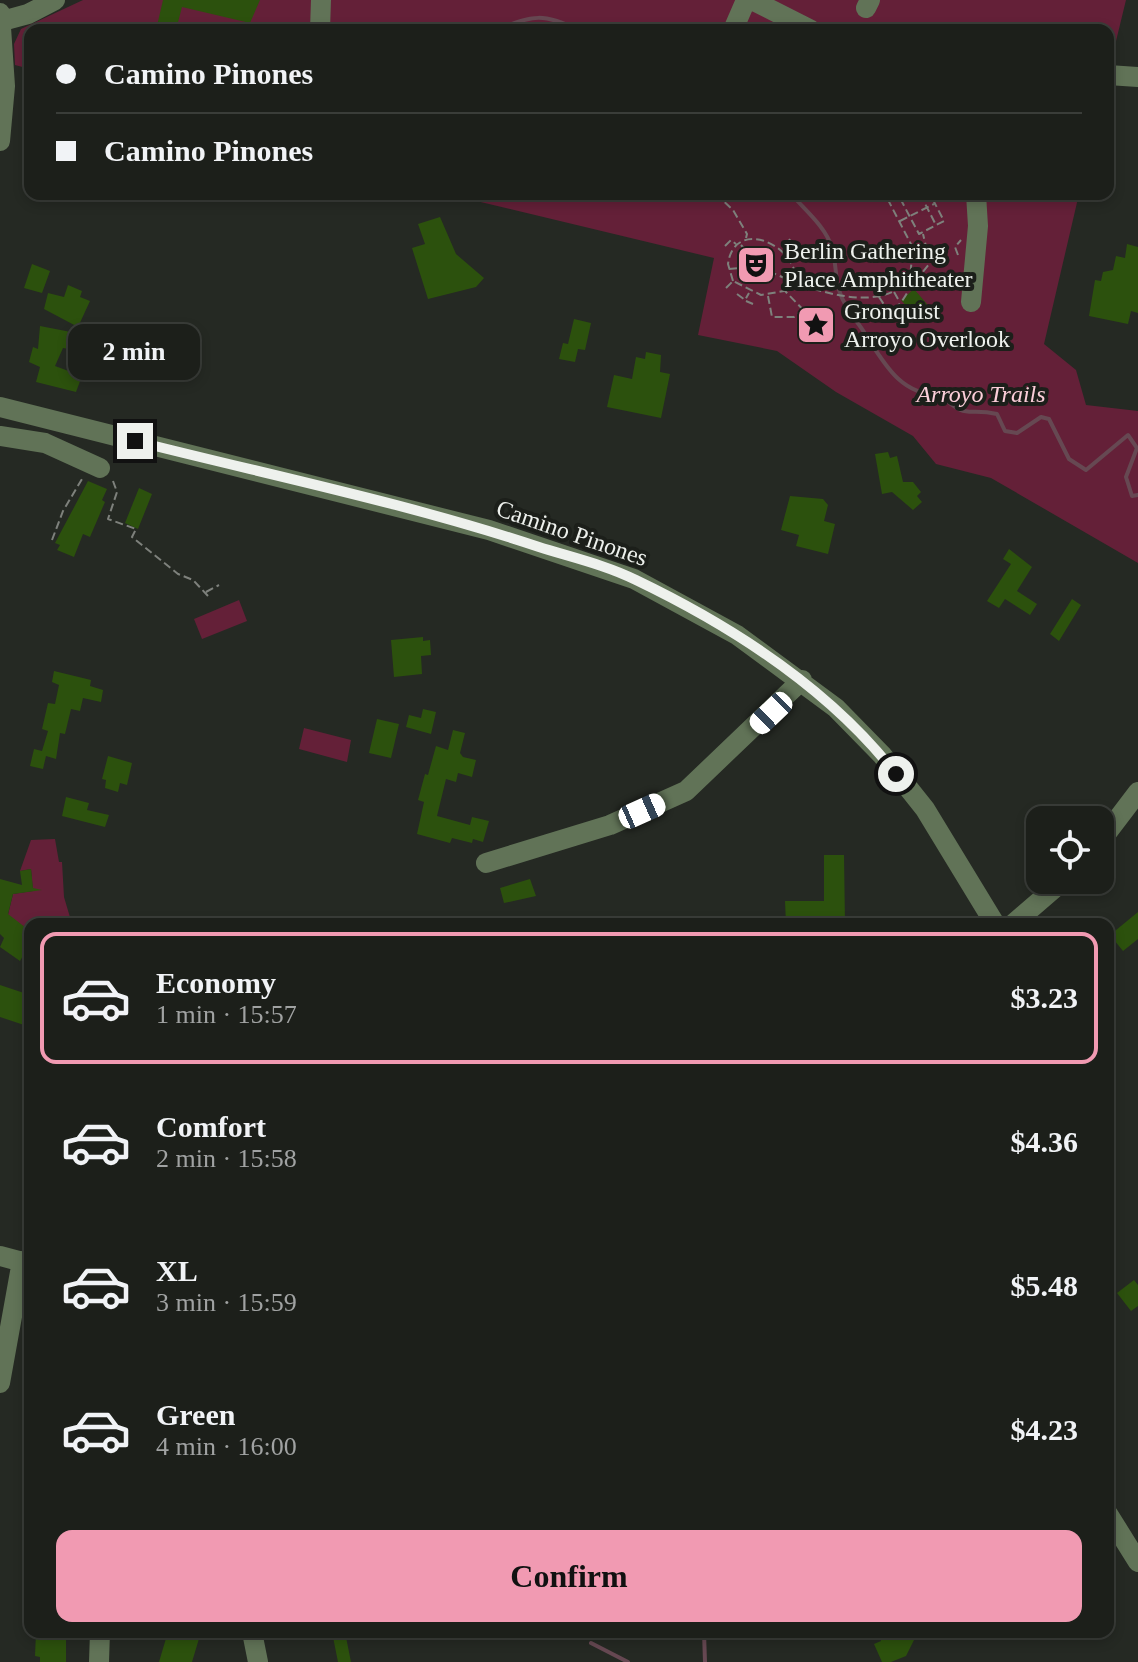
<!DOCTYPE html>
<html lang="en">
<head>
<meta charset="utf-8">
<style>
	:root { --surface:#1c1f1a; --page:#292c27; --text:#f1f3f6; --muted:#a0a2a2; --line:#3a3d39; --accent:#f19ab2 }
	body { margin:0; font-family:Georgia,serif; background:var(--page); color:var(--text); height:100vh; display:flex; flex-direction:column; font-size:30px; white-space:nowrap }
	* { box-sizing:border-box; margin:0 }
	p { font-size:26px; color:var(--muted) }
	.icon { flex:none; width:44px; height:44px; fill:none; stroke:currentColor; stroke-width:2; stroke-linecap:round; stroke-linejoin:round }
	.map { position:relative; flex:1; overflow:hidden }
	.details { position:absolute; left:24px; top:918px; width:1090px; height:720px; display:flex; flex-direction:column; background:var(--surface); border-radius:16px; box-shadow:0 4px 12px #0003,0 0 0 2px var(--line) }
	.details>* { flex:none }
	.guide { position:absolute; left:24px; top:24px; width:1090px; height:176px; border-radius:16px; box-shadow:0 4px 12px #0003,0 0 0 2px var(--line); display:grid; align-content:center; height:176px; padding:0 32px; background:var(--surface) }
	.controls { position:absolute; left:1026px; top:806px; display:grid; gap:16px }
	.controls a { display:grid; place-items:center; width:88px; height:88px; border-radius:16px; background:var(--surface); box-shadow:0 4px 12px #0003,0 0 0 2px var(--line); font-size:40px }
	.end { position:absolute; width:36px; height:36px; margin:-18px; border:10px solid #eef1ed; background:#111; box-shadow:0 0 0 4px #111 }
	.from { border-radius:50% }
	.bubble { position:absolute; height:56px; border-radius:16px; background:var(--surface); box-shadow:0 4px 12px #0003,0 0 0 2px var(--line); font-size:26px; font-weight:600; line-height:56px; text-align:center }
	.car { position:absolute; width:24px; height:48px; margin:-24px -12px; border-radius:10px; box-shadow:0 0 6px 2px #0007; background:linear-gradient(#fff 24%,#345 0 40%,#fff 0 76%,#345 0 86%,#fff 0) }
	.guide b { display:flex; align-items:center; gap:28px; height:76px; font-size:30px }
	.guide b+b { border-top:2px solid var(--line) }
	.guide i { width:20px; height:20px; background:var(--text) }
	ul { padding:14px 0 0; list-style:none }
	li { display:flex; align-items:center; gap:24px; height:132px; margin:0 16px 12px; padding:0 16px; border:4px solid transparent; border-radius:16px }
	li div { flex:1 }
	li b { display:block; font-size:30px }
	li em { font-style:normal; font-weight:600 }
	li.active { border-color:var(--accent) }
	li>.icon { width:72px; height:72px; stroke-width:1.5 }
	.cta { display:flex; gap:16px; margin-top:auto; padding:16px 32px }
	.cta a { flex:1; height:92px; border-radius:16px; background:var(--accent); color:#111; font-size:32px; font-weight:600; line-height:92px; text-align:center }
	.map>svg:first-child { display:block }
</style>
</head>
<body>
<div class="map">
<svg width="1138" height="1662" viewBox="0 0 1138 1662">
	<rect width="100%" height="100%" fill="#252923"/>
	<path fill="#642038" d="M 83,0 L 1126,0 L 1108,74 L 1108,30 L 30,30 L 30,69 L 15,65 L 14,44 L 21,29 Z
		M 447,194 L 1079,194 L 1044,344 L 1076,370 L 1086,405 L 1138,411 L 1138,563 L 991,478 L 936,464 L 913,436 L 836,392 L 777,351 L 698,335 L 714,258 Z
		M 239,600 L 247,621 L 202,639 L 194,619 Z
		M 304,728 L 351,740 L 347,762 L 299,749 Z
		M 55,839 L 59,862 L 62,862 L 64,897 L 72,924 L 34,922 L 27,929 L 6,923 L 13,894 L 33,891 L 31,869 L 20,871 L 31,840 Z"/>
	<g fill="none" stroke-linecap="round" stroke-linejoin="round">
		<path stroke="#664852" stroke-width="4" d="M 499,29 C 533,15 544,13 578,30
			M 791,194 C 805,210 826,227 832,248 C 836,261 835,276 839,290 C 844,307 855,318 864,332 C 883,361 899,395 940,395 C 969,421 966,407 997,414 L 1005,431 L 1017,433 L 1041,417 L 1049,419 L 1069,459 L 1086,470 L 1128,435 L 1137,448 L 1126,477 L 1132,496 L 1138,495
			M 704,1632 L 705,1662
			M 591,1643 L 628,1662"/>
	</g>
	<path fill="#2c510d" d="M 163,0 L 260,0 L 250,23 L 182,7 L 176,30 L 156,30 Z
		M 440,217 L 456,254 L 484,278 L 476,287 L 428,299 L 412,248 L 425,244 L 418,224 Z
		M 1127,244 L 1138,247 L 1138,313 L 1131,311 L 1128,324 L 1089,316 L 1095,280 L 1101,281 L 1103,272 L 1113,270 L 1116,256 L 1125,258 Z
		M 32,264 L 50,271 L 42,293 L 24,288 Z
		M 68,285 L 82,291 L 80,297 L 90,301 L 78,327 L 44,309 L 48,293 L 64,297 Z
		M 914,289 L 927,304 L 914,315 L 901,300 Z
		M 574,319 L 591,323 L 585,350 L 578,349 L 575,362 L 559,359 L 563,343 L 568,344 Z
		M 40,326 L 76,333 L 69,349 L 63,348 L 55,366 L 82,376 L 76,392 L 36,382 L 40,367 L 29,362 L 33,347 L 38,349 Z
		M 646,352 L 661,355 L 660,372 L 670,374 L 661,418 L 607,407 L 614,375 L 632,379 L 636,357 L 645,359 Z
		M 888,452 L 890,458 L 897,456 L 903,482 L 913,482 L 921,492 L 917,496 L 922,502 L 913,510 L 892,492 L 882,494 L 875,454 Z
		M 88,481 L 107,489 L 102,500 L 105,502 L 90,537 L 83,534 L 74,557 L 57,550 L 60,545 L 55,543 Z
		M 139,488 L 152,494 L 138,529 L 125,523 Z
		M 790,496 L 823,499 L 828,505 L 824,521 L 835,524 L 828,554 L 796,546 L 799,535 L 781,530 Z
		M 1009,549 L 1032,567 L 1017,591 L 1037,604 L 1030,615 L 1005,599 L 999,608 L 987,601 L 1011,564 L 1003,559 Z
		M 1072,599 L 1081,605 L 1059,641 L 1050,634 Z
		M 423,637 L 423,641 L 430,640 L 431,655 L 421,656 L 422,674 L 394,677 L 391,640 Z
		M 54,671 L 91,680 L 90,686 L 103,690 L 101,702 L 83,698 L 80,711 L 71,709 L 65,734 L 60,733 L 56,759 L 46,756 L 43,769 L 30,766 L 34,749 L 42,751 L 48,731 L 42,729 L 48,703 L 55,704 L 59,685 L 52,682 Z
		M 423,709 L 436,712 L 431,734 L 406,727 L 409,715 L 421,718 Z
		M 377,719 L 399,724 L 391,758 L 369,753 Z
		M 453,730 L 465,733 L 460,753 L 463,757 L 476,760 L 472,777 L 458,773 L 456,782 L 446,779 L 437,816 L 470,825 L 472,817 L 489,821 L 483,842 L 473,839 L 472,843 L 452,838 L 450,843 L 417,834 L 424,802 L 418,800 L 425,774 L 428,775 L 436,746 L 448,750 Z
		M 108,756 L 132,763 L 127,785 L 120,783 L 118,792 L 105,788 L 106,780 L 102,779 Z
		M 66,797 L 89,803 L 87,810 L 109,815 L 105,827 L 62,816 Z
		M 824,855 L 844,855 L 845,924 L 786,924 L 785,901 L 824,901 Z
		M 31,869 L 33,888 L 42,890 L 13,894 L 8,914 L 30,931 L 30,958 L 24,954 L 20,961 L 0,947 L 4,938 L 0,934 L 0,879 L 22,885 L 20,871 Z
		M 530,879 L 536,896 L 504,903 L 500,888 Z
		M 1138,912 L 1138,939 L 1123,951 L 1110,935 Z
		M 0,985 L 30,995 L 30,1027 L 0,1017 Z
		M 1134,1280 L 1138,1285 L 1138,1306 L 1131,1311 L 1117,1293 Z
		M 36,1632 L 66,1632 L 66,1662 L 40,1662 L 40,1657 L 35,1656 Z
		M 174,1632 L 201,1632 L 192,1662 L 159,1662 L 167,1635 L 173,1636 Z
		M 332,1632 L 345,1632 L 351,1662 L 338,1662 Z
		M 878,1632 L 922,1632 L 908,1638 L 914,1640 L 906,1656 L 891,1662 L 882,1662 L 874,1644 L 881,1641 Z"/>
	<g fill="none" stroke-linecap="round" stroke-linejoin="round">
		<path stroke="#7e817c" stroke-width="2" stroke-dasharray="8 4" stroke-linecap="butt" d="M 716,194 L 733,210 L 747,234 L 746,238
			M 913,194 L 901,200 L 919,234 L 944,221 L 930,194
			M 920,194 L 936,225
			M 900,221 L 934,204
			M 789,239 L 801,254
			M 741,245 L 748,253
			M 725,246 L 731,240 L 736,244
			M 958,255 L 955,247 L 961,240
			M 791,258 L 801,254 L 805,260
			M 913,268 L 922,273 L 930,263 L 923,234
			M 729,269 L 740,268
			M 769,271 C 800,286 858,308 892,292 C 899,289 904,281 910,277 L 913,248 L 885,194
			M 909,280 L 927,286 L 953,285
			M 733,281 L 728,264 C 734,218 794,243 796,279 L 785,291 L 818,325
			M 726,288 L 733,281 L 761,295 L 784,291
			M 737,294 L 745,300 L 749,293
			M 768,296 L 772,317 L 794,317 L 801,311
			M 879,297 L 889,312 C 897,310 909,293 910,285 L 905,281
			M 898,299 L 889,283 L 890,280 L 901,281
			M 746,301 L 753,304
			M 113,481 L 117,492 L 108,519 L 136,529 L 132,537 L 178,574 L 193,580 L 208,596
			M 52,540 L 63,511 L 82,479
			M 206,592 L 219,585"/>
		<path stroke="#617357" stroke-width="20" d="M 752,0 L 811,30
			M 866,8 L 870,0
			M 0,13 L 5,86 L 0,141
			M 2,21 L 28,14 L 55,0
			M 320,30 L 321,0
			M 733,30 L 746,0
			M 1108,75 L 1138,77
			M 971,302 L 978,226 L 976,194
			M 0,407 L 489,530 L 634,579 L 737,635 L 836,708 L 882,755 L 925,809 L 995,924
			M 0,436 L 45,443 L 100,468
			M 1100,842 L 1138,792
			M 486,863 L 610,825 L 686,791 L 802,680
			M 1013,924 L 1064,880
			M 0,1256 L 30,1264
			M 0,1383 L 22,1261
			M 1108,1514 L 1138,1562
			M 252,1632 L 258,1662
			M 99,1662 L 100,1632"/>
	</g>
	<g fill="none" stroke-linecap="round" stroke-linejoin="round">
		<path stroke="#eef1ed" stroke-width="10" d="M 135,441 C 269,475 407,503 539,547 C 571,557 606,565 636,580 C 734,627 829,688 896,774"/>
	</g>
	<defs>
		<symbol id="theatre-square" viewBox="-11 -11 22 22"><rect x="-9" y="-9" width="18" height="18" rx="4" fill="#f19ab2" stroke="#1c1f1a"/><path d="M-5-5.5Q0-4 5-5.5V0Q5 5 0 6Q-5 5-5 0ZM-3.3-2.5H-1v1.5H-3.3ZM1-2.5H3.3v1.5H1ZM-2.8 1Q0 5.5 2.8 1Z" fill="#111"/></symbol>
		<symbol id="sight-square" viewBox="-11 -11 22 22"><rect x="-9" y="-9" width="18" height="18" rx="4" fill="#f19ab2" stroke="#1c1f1a"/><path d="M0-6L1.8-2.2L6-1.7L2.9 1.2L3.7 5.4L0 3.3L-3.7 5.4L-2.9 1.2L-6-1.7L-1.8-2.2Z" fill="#111"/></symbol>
	</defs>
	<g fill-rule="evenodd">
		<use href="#theatre-square" x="734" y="243" width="44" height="44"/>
		<use href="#sight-square" x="794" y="303" width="44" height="44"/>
	</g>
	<g text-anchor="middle" stroke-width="8" stroke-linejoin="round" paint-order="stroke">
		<g font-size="24" fill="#eef1ed" stroke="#1c1f1a" text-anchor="start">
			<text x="784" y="259">Berlin Gathering<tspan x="784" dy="28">Place Amphitheater</tspan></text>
			<text x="844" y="319">Gronquist<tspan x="844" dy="28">Arroyo Overlook</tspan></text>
		</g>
		<g font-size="24" font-style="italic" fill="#fbced9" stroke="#1c1f1a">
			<text x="981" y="402">Arroyo Trails</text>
		</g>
		<g font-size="24" fill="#eef1ed" stroke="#1c1f1a">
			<text transform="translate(572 533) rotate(19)" y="8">Camino Pinones</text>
		</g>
	</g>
</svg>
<div class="controls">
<a><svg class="icon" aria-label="locate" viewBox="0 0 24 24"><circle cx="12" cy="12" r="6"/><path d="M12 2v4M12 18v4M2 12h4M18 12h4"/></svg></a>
</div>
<i class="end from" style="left:896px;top:774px"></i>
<i class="end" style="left:135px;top:441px"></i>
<div class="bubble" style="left:68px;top:324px;width:132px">2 min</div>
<i class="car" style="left:771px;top:713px;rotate:226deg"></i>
<i class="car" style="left:642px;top:811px;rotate:66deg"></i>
<div class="guide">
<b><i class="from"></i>Camino Pinones</b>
<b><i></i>Camino Pinones</b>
</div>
<section class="details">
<ul>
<li class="active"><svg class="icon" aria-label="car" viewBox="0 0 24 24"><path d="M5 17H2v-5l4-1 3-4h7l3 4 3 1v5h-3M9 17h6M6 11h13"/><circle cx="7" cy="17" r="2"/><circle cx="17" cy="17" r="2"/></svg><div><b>Economy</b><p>1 min · 15:57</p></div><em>$3.23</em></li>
<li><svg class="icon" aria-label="car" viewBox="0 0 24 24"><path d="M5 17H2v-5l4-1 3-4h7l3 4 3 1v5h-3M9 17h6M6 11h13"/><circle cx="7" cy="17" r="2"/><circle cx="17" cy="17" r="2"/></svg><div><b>Comfort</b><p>2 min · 15:58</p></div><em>$4.36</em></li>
<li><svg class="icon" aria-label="car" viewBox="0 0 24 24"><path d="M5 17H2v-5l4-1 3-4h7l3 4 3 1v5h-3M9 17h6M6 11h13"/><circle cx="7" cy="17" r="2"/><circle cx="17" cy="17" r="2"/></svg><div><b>XL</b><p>3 min · 15:59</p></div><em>$5.48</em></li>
<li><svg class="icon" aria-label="car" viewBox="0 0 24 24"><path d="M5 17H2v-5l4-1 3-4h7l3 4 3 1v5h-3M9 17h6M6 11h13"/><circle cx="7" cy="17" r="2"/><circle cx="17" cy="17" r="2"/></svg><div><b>Green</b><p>4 min · 16:00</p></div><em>$4.23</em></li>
</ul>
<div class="cta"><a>Confirm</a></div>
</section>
</div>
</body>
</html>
